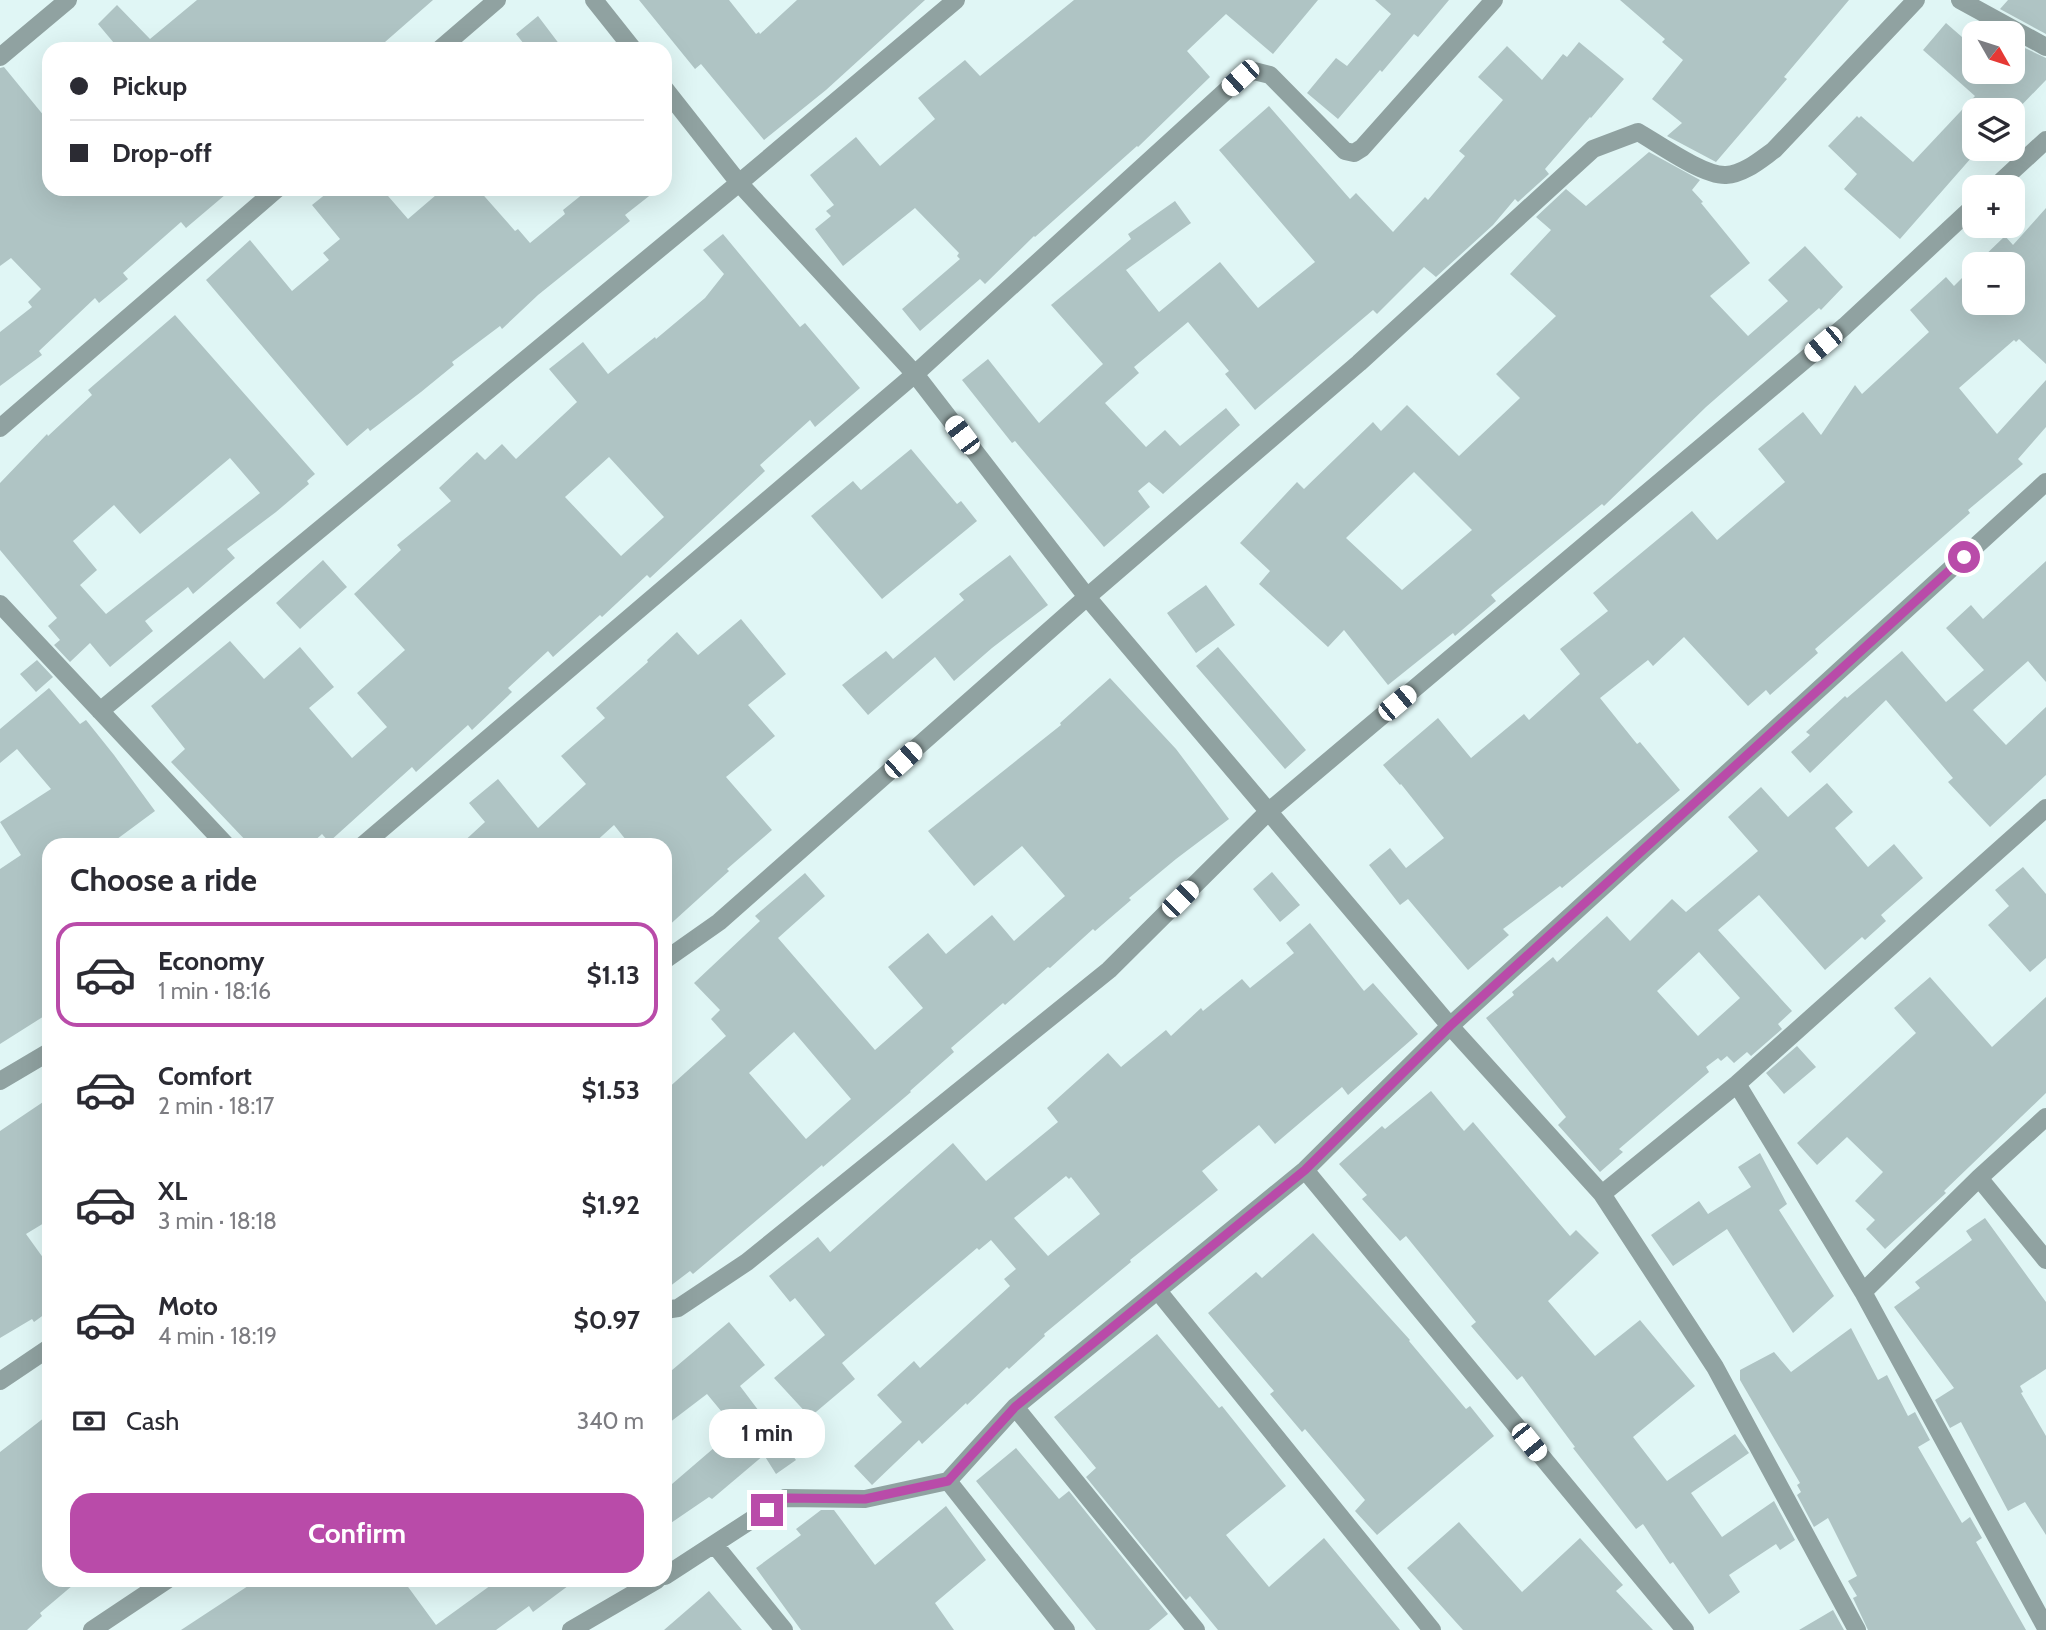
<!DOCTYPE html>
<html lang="en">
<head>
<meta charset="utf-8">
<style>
	:root { --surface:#fff; --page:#f2f2f3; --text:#2b2b33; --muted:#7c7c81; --line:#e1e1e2; --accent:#b94ba9 }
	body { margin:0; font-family:Cabin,sans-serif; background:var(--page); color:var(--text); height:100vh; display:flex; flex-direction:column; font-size:26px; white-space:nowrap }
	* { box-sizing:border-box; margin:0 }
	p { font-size:23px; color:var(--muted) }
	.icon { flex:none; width:38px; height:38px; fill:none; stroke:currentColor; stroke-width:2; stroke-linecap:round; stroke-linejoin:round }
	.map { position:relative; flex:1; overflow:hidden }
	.drawer { position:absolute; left:42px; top:838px; width:630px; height:749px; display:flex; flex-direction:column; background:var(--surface); border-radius:21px; box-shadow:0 7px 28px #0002 }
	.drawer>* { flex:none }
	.banner { position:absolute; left:42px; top:42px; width:630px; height:154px; border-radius:21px; box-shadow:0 7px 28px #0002; display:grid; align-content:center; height:154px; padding:0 28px; background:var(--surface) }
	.needle { width:46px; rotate:129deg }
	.controls { position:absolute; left:1962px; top:21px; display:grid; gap:14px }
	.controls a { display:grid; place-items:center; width:63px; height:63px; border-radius:14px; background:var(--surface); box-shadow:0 7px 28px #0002; font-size:35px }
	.end { position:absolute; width:32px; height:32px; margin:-16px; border:9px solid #b94ba9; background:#fff; box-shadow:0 0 0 4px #fff }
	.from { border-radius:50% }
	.bubble { position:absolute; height:49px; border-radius:21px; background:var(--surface); box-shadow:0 7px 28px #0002; font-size:23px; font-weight:800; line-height:49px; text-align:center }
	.car { position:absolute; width:21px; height:42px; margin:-21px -10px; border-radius:9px; box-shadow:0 0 5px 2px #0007; background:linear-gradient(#fff 24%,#345 0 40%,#fff 0 76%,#345 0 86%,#fff 0) }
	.banner b { display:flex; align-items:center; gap:24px; height:66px; font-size:26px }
	.banner b+b { border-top:2px solid var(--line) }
	.banner i { width:18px; height:18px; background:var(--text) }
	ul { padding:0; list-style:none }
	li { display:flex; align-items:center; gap:21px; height:105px; margin:0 14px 10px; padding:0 14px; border:4px solid transparent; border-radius:21px }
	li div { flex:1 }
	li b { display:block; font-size:26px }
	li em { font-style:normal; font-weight:800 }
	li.on { border-color:var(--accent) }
	li>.icon { width:63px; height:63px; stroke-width:1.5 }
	h2 { padding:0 28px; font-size:32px; line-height:84px }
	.pay { display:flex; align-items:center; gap:18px; height:77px; padding:0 28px; font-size:26px }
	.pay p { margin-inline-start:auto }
	.cta { display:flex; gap:14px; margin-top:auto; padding:14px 28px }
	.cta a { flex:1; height:80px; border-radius:21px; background:var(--accent); color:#fff; font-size:28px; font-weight:800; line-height:80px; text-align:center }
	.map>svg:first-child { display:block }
</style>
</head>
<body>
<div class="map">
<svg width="2046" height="1630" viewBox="0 0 2046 1630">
	<rect width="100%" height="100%" fill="#e0f6f5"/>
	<path fill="#afc4c4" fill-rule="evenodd" d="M 197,0 L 433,0 L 377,49 L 119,49 L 98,24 L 117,5 L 150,39 Z
		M 639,0 L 729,0 L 756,34 L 759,32 L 760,34 L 797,0 L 925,0 L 826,90 L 764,140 L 701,64 L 695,69 Z
		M 1074,0 L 1318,0 L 1273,54 L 1226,14 L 1187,51 L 1210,77 L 1138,147 L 1137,146 L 1035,237 L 1034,236 L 985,284 L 980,279 L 920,331 L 902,309 L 960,259 L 957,256 L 959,253 L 915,208 L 843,266 L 815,229 L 831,216 L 826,211 L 834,205 L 810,175 L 856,137 L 880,166 L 935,119 L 918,98 L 965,60 L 980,76 Z
		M 1375,0 L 1449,0 L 1418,37 L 1414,34 L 1382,72 L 1380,70 L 1338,119 L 1307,93 L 1336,58 L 1347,66 L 1391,14 Z
		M 1620,0 L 1849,0 L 1784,77 L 1787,79 L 1716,162 L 1667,136 L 1682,123 L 1652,99 L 1683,60 L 1662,42 L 1665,39 Z
		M 2008,0 L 2046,0 L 2046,34 L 2000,9 Z
		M 538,16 L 563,49 L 528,49 L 516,34 Z
		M 1946,23 L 1970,44 L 1974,39 L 1974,72 L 2012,72 L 2012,42 L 2046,58 L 2046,80 L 2012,115 L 2012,110 L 1974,110 L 1974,149 L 1979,149 L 1900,239 L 1844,189 L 1857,174 L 1828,146 L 1857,116 L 1859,118 L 1861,116 L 1913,162 L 1975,96 L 1923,50 Z
		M 1579,42 L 1624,79 L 1591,118 L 1590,117 L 1545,169 L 1549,174 L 1518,202 L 1515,199 L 1493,225 L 1436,277 L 1424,267 L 1377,314 L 1373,310 L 1255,410 L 1225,374 L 1229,371 L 1188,322 L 1134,367 L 1139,373 L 1105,403 L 1146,447 L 1165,430 L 1180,446 L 1226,408 L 1240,425 L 1163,494 L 1149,482 L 1138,491 L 1150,507 L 1104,547 L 1015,441 L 1012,443 L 962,380 L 988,359 L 1039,423 L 1103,364 L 1051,305 L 1131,239 L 1128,234 L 1175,201 L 1191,223 L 1126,270 L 1159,312 L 1220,262 L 1258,308 L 1315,262 L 1219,150 L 1269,106 L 1350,199 L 1356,193 L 1393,232 L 1425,197 L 1428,200 L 1465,156 L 1459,151 L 1503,100 L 1478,77 L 1507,46 L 1542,80 L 1563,54 L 1567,57 Z
		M 4,67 L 49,122 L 49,189 L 232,189 L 186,228 L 181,222 L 123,273 L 128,279 L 99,303 L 95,298 L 39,351 L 42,355 L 0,386 L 0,332 L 32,307 L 28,302 L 41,289 L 11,258 L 0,266 L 0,68 Z
		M 1649,152 L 1700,180 L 1692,190 L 1703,202 L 1701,203 L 1750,263 L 1710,296 L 1748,336 L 1788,301 L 1768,280 L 1805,246 L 1843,287 L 1821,310 L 1819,308 L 1706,407 L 1604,506 L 1602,504 L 1491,595 L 1496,601 L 1455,636 L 1453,633 L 1388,685 L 1344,630 L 1328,647 L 1259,584 L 1270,571 L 1240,543 L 1297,482 L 1304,489 L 1373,422 L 1381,431 L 1407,405 L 1459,456 L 1520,398 L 1496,374 L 1556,316 L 1510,274 L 1551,230 L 1536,217 L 1566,189 L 1586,206 ZM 1414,472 L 1472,530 L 1402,590 L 1346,538 Z
		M 332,189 L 382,189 L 408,219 L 443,189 L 478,189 L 515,231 L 518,229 L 530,243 L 565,214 L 563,210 L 589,189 L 658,189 L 625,215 L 630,221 L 538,295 L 502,329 L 500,326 L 452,362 L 454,365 L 421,392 L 370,431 L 368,428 L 347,446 L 206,280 L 250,240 L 292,291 L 329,260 L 323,253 L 340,239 L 312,205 Z
		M 2046,208 L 2046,364 L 2019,339 L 2016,342 L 2014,340 L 1959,388 L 1997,434 L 2046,380 L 2046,427 L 2018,459 L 2023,464 L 1968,510 L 1970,513 L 1815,649 L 1818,653 L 1770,695 L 1766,690 L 1748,706 L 1684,637 L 1653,666 L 1648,660 L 1600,698 L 1637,744 L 1640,742 L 1680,790 L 1562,888 L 1560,886 L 1503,929 L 1509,935 L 1468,970 L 1408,899 L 1400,905 L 1369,865 L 1390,848 L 1406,868 L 1444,838 L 1401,784 L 1400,785 L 1383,765 L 1438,718 L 1471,758 L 1524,714 L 1529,720 L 1580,674 L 1560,649 L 1608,611 L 1593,593 L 1692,511 L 1717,540 L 1785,482 L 1758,449 L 1803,412 L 1821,435 L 1855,385 L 1862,394 L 1929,332 L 1910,310 L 1946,277 L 1954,286 L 1974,266 L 1974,303 L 2012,303 L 2012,264 L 1976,264 L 2005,236 L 2013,245 Z
		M 723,234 L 800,327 L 805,323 L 860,388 L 815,427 L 810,420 L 760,465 L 765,471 L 650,578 L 647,575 L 602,617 L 600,615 L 553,657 L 548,651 L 508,688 L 512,692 L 472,730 L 468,725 L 416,772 L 412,767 L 329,842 L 322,834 L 310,845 L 250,845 L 171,762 L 185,749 L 151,706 L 230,641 L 264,679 L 300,647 L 334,687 L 309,708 L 352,758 L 387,727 L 357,693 L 405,650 L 354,594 L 401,550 L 397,545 L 451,501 L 439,488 L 477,452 L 485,460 L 502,444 L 516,459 L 577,402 L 549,369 L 583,342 L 608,374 L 655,337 L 656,339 L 705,298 L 724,274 L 703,250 ZM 609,457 L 664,517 L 621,556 L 565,497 Z
		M 175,315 L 315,474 L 307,481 L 309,484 L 276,512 L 227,549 L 235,558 L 193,594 L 188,587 L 145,621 L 153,631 L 110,667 L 90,643 L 70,662 L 54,645 L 60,640 L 48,626 L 57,618 L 0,550 L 0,483 L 47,434 L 48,436 L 92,395 L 88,390 ZM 230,458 L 260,493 L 106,614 L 80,585 L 97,570 L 73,541 L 114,505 L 140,534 Z
		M 911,449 L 957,504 L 961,501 L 977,521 L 882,599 L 811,516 L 853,481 L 861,490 Z
		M 1010,555 L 1048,605 L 992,648 L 954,681 L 935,657 L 868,715 L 842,685 L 886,651 L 893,659 L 964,600 L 959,594 Z
		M 323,560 L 347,587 L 300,629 L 276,603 Z
		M 2046,561 L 2046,682 L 2028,661 L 1973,710 L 2006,745 L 2046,707 L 2046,775 L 1990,827 L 1948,782 L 1953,778 L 1886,700 L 1810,773 L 1791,752 L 1810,735 L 1806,732 L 1845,696 L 1847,698 L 1902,651 L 1946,702 L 1984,670 L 1946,628 L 1971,605 L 1983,619 Z
		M 1206,585 L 1235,625 L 1196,653 L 1167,613 Z
		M 741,619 L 786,674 L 748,705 L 775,736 L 726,777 L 772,830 L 727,869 L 729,871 L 665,929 L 665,845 L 630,845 L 614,825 L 592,845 L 460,845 L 485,822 L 469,803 L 498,779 L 538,828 L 586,784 L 561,756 L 605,718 L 596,708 L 648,662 L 647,660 L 677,632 L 698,655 Z
		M 1218,647 L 1306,750 L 1285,769 L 1196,666 Z
		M 37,660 L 53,677 L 36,692 L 20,674 Z
		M 1110,678 L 1176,749 L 1229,819 L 1176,859 L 1129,898 L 1131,900 L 1095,931 L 1093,929 L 1050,968 L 1048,967 L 1005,1005 L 1003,1003 L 951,1048 L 954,1052 L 910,1091 L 911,1092 L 823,1167 L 822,1165 L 693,1274 L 690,1271 L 665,1290 L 665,1091 L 726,1036 L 711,1019 L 720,1010 L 694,983 L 760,921 L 755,916 L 805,873 L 825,896 L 778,938 L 875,1050 L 923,1008 L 888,967 L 928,933 L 946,954 L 992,915 L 1014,941 L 1065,896 L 1022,846 L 974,886 L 928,831 L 1061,725 L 1060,723 ZM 794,1032 L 851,1099 L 806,1139 L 749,1073 Z
		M 49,688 L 80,724 L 86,720 L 114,755 L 155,811 L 109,845 L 49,845 L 49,1013 L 0,1044 L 0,869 L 21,855 L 0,822 L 51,789 L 17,749 L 0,763 L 0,729 Z
		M 1827,783 L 1853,812 L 1835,828 L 1868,867 L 1894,844 L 1923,878 L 1881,915 L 1886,921 L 1865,940 L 1862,937 L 1825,970 L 1759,895 L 1718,930 L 1792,1011 L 1778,1024 L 1782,1029 L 1751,1056 L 1747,1052 L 1734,1063 L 1727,1056 L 1721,1061 L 1718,1058 L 1706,1067 L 1709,1072 L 1619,1149 L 1623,1152 L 1600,1172 L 1558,1125 L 1566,1117 L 1486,1018 L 1514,995 L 1512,992 L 1553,957 L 1557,962 L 1607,916 L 1630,941 L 1672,899 L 1686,912 L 1758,851 L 1728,817 L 1761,787 L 1788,817 ZM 1699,952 L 1740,998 L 1698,1036 L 1657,991 Z
		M 2023,867 L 2046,894 L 2046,958 L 2030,972 L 1988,925 L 2009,906 L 1995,890 Z
		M 1272,872 L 1300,905 L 1280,922 L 1253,889 Z
		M 1310,923 L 1364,991 L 1373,983 L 1418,1034 L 1348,1095 L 1342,1087 L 1275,1144 L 1259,1125 L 1202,1171 L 1218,1190 L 1130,1260 L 1131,1262 L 1044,1334 L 1045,1336 L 1009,1369 L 1007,1367 L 967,1405 L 966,1403 L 922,1444 L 919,1440 L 872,1485 L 854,1466 L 902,1422 L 877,1395 L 914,1361 L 920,1368 L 1010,1286 L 1004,1279 L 1016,1269 L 991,1240 L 979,1250 L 977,1248 L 842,1363 L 855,1379 L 810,1417 L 774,1378 L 825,1335 L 795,1298 L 790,1302 L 769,1276 L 818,1237 L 830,1252 L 953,1143 L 986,1181 L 1058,1122 L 1047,1108 L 1108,1053 L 1121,1067 L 1166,1030 L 1171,1036 L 1201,1008 L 1203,1011 L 1242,979 L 1250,988 L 1294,953 L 1286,943 ZM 1066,1176 L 1069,1179 L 1071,1177 L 1100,1214 L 1048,1256 L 1014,1218 Z
		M 1930,977 L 1992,1047 L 2046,997 L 2046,1093 L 1944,1191 L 1946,1193 L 1885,1249 L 1866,1229 L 1875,1220 L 1855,1201 L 1883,1172 L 1847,1137 L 1817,1165 L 1797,1143 L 1916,1033 L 1894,1008 Z
		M 1797,1046 L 1816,1067 L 1784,1094 L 1766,1073 Z
		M 1431,1091 L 1464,1131 L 1473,1122 L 1570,1236 L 1576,1230 L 1599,1253 L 1548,1301 L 1595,1356 L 1640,1320 L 1695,1386 L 1633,1437 L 1667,1481 L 1735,1434 L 1749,1453 L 1691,1493 L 1722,1537 L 1774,1501 L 1795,1540 L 1780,1550 L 1776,1544 L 1729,1575 L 1740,1592 L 1709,1614 L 1673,1562 L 1670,1564 L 1643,1524 L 1636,1529 L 1573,1448 L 1575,1447 L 1522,1376 L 1517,1380 L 1471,1326 L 1476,1322 L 1406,1236 L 1400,1241 L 1362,1199 L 1367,1195 L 1339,1164 L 1382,1126 L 1385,1129 Z
		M 49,1098 L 49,1220 L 26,1234 L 49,1266 L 49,1311 L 34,1322 L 32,1319 L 0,1338 L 0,1131 Z
		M 1760,1153 L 1787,1204 L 1779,1210 L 1834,1296 L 1793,1333 L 1727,1229 L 1673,1266 L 1651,1235 L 1699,1201 L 1708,1214 L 1751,1187 L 1738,1167 Z
		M 1985,1218 L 2046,1302 L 2046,1369 L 2020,1386 L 2023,1392 L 2021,1393 L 2046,1436 L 2046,1535 L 2025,1502 L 2008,1511 L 1961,1422 L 1950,1428 L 1935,1400 L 1954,1388 L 1894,1307 L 1920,1288 L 1915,1282 L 1972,1240 L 1966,1231 Z
		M 1313,1233 L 1410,1340 L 1409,1341 L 1466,1409 L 1470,1406 L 1494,1436 L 1377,1535 L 1355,1511 L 1365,1500 L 1305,1429 L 1302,1432 L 1270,1394 L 1274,1391 L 1208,1313 L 1256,1272 L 1262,1278 Z
		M 729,1322 L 765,1365 L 740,1386 L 796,1460 L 776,1474 L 764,1455 L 712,1499 L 709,1497 L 665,1527 L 665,1490 L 736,1429 L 707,1394 L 665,1426 L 665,1376 Z
		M 1851,1328 L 1878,1380 L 1887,1375 L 1908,1416 L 1915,1412 L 1930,1440 L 1918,1447 L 1962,1523 L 1970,1517 L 1982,1538 L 1976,1542 L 2026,1630 L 1868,1630 L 1853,1598 L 1857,1596 L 1848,1581 L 1857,1576 L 1828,1518 L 1814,1527 L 1797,1495 L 1801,1492 L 1797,1485 L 1800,1483 L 1740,1380 L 1740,1370 L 1774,1352 L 1791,1372 Z
		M 1157,1334 L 1219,1408 L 1222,1406 L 1286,1486 L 1226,1535 L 1269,1587 L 1324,1538 L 1400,1630 L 1218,1630 L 1190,1596 L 1186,1600 L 1086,1477 L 1096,1468 L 1054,1417 Z
		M 49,1414 L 49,1580 L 79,1580 L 40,1613 L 42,1616 L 27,1630 L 0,1630 L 0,1452 Z
		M 1016,1448 L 1059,1499 L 1069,1491 L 1168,1614 L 1149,1630 L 1096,1630 L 976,1481 Z
		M 946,1506 L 986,1560 L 935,1603 L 954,1630 L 801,1630 L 756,1568 L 801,1535 L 796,1529 L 821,1510 L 834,1510 L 875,1565 Z
		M 1459,1522 L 1522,1592 L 1580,1538 L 1623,1585 L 1616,1591 L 1653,1630 L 1463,1630 L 1407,1568 Z
		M 257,1580 L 403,1580 L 436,1625 L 498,1580 L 576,1580 L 533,1612 L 529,1606 L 496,1630 L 181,1630 Z
		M 709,1591 L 742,1630 L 664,1630 Z
		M 1833,1610 L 1844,1630 L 1799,1630 Z"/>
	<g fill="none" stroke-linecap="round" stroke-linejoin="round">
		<path stroke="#90a2a1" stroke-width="18" d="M 594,0 L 633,49
			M 1960,0 L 2046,47
			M 440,49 L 497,0
			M 0,57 L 68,0
			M 665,89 L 739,183 L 915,374 L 1087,597 L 1450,1026 L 1602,1194 L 1715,1367 L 1857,1630
			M 1995,187 L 2046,140
			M 0,428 L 277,189
			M 0,604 L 226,845
			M 100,711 L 739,183 L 956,0
			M 363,845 L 915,374 L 1240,78 L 1254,71 L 1270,75 L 1345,151 L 1354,153 L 1362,148 L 1494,0
			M 665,960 L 719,922 L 1087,597 L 1359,363 L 1593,149 L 1638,132 C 1659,144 1703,176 1726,175 C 1744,174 1760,160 1774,150 L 1916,0
			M 0,1081 L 49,1052
			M 1737,1084 L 1863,1292 L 2046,1628
			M 1305,1170 L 1685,1630
			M 1979,1178 L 2046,1260
			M 1602,1194 L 1737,1084 L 2046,808
			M 1158,1291 L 1432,1630
			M 1863,1292 L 1979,1178 L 2046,1117
			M 665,1310 L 678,1308 L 747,1262 L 1109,970 L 1269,811 L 1845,326 L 1974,206
			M 0,1381 L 49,1348
			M 1015,1407 L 1196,1630
			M 948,1481 L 1066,1630
			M 714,1544 L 784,1630
			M 665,1576 L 785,1498 L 865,1499 L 948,1481 L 1015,1407 L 1305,1170 L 1450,1026 L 2046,482
			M 92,1630 L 167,1580
			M 571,1630 L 657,1580"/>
	</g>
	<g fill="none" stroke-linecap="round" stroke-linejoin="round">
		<path stroke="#b94ba9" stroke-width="9" d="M 767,1510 L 785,1498 L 865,1499 L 948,1481 L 1015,1407 L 1305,1170 L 1450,1026 L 1964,557"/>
	</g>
</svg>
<div class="controls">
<a><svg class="needle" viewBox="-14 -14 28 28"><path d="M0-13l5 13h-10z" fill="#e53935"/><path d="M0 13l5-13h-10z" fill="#7c7c81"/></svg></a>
<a><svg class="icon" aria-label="layers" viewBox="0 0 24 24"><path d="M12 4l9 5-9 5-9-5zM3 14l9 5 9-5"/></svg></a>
<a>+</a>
<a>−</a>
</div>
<i class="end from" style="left:1964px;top:557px"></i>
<i class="end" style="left:767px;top:1510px"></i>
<div class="bubble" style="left:709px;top:1409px;width:116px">1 min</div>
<i class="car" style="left:1240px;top:78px;rotate:228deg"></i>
<i class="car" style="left:1823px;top:344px;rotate:230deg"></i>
<i class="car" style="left:962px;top:435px;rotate:323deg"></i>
<i class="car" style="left:1397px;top:703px;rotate:50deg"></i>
<i class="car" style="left:903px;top:760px;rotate:48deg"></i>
<i class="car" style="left:1180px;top:899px;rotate:45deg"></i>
<i class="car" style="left:1529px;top:1442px;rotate:141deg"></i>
<div class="banner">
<b><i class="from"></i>Pickup</b>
<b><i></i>Drop-off</b>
</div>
<section class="drawer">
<h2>Choose a ride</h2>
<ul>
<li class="on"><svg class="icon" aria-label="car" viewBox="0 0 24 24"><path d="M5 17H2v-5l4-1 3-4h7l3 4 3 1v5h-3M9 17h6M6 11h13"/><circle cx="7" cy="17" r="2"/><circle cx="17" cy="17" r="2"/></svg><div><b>Economy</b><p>1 min · 18:16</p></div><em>$1.13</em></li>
<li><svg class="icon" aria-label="car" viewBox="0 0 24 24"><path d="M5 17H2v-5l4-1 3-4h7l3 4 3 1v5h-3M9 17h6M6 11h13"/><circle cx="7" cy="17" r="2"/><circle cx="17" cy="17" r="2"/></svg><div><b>Comfort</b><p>2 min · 18:17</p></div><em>$1.53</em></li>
<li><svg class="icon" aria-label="car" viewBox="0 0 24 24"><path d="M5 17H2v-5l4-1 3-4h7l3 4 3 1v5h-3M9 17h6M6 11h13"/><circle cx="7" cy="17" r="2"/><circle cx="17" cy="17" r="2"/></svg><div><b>XL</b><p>3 min · 18:18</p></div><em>$1.92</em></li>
<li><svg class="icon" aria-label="car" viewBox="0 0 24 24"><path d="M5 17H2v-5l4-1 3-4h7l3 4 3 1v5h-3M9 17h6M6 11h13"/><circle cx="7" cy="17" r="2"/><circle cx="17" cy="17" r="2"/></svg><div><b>Moto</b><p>4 min · 18:19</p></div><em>$0.97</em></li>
</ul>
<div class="pay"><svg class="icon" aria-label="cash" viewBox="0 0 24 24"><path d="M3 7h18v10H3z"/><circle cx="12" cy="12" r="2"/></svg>Cash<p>340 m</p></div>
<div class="cta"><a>Confirm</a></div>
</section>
</div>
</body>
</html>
